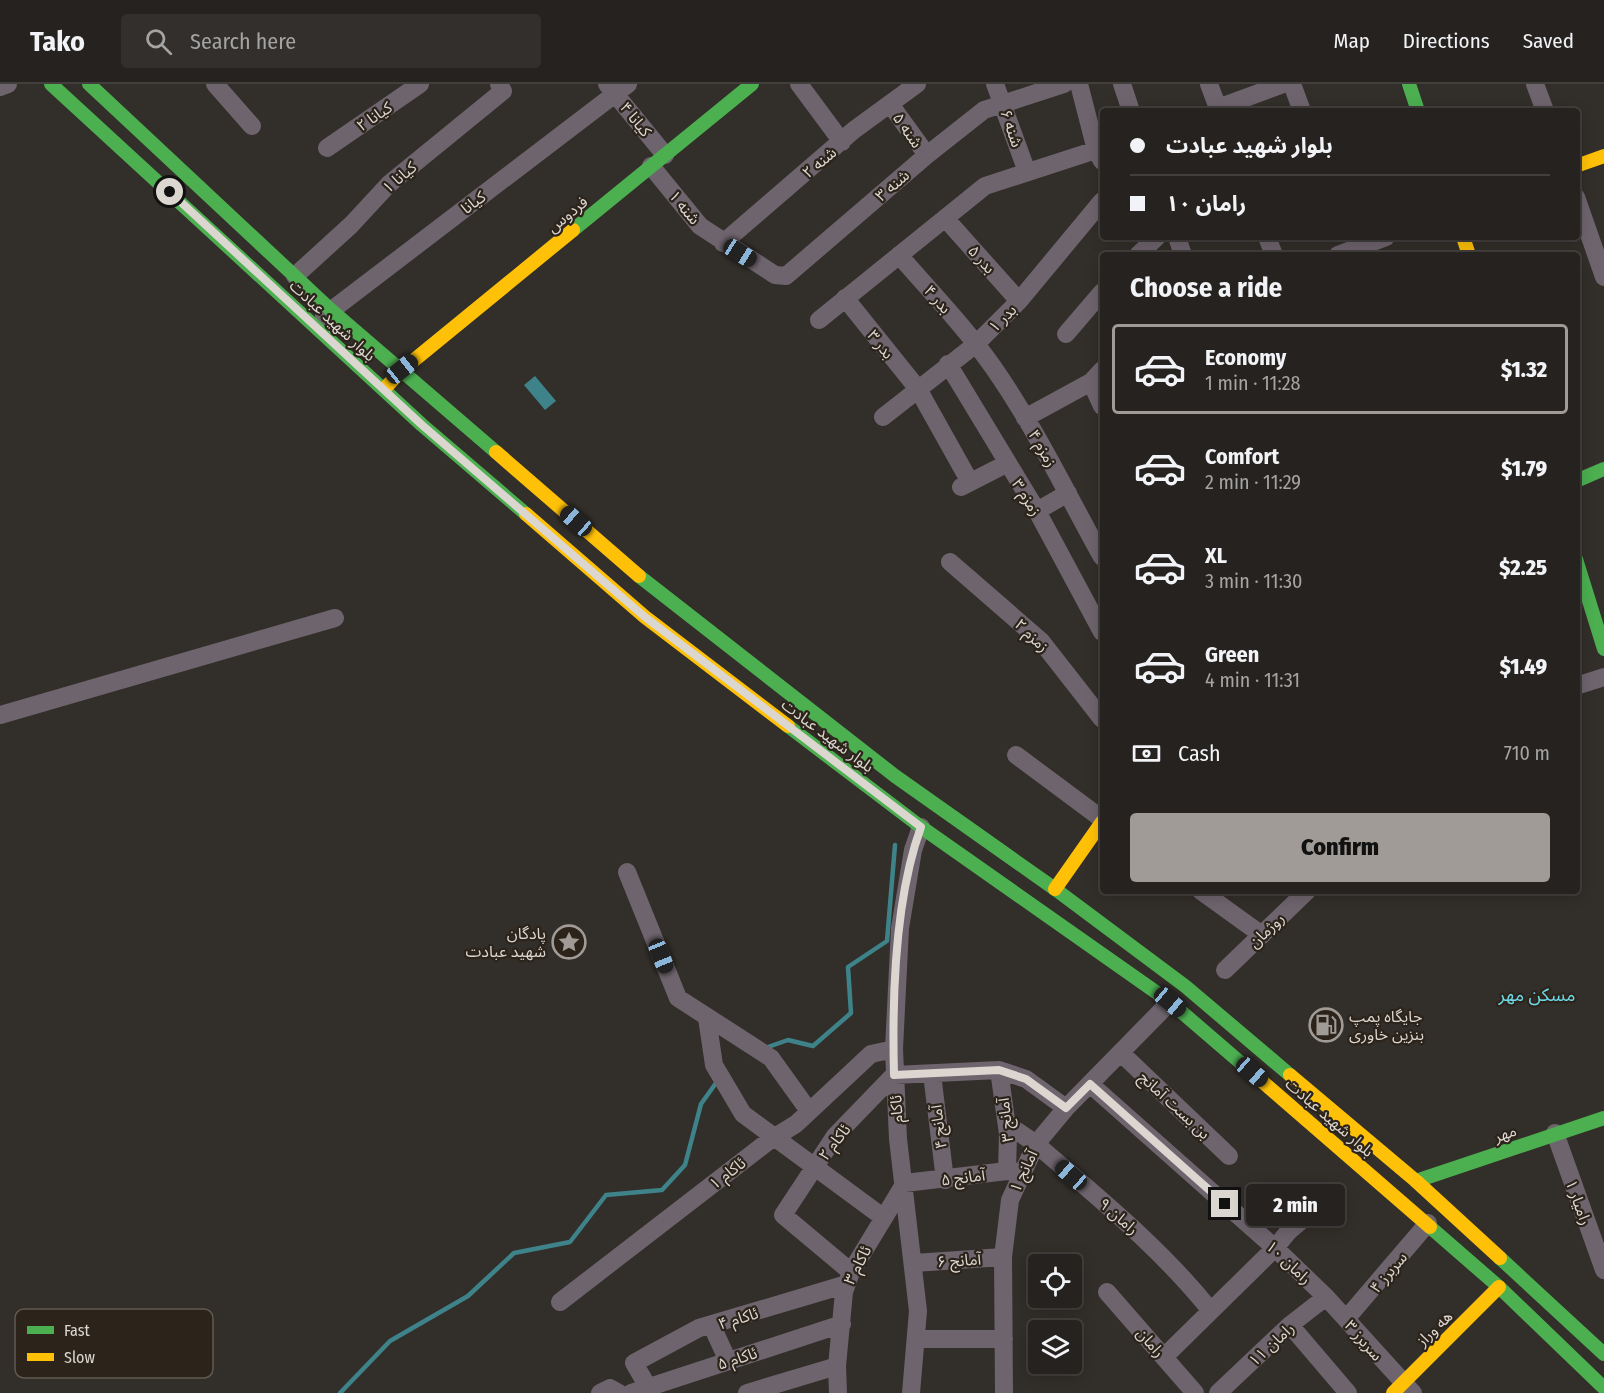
<!DOCTYPE html>
<html lang="en">
<head>
<meta charset="utf-8">
<style>
	:root { --surface:#26221f; --page:#322f2c; --text:#f1f3f6; --muted:#a4a4a4; --line:#423f3d; --accent:#a09b96 }
	body { margin:0; font-family:"Fira Sans Condensed","Noto Sans Arabic",sans-serif; background:var(--page); color:var(--text); height:100vh; display:flex; flex-direction:column; font-size:22px; white-space:nowrap }
	* { box-sizing:border-box; margin:0 }
	p { font-size:20px; color:var(--muted) }
	.icon { flex:none; width:33px; height:33px; fill:none; stroke:currentColor; stroke-width:2; stroke-linecap:round; stroke-linejoin:round }
	.map { position:relative; flex:1; overflow:hidden }
	.side { position:absolute; left:1100px; top:168px; width:480px; height:642px; display:flex; flex-direction:column; background:var(--surface); border-radius:6px; box-shadow:0 3px 15px #0003,0 0 0 2px var(--line) }
	.side>* { flex:none }
	.hud { position:absolute; left:1100px; top:24px; width:480px; height:132px; border-radius:6px; box-shadow:0 3px 15px #0003,0 0 0 2px var(--line); display:grid; align-content:center; height:132px; padding:0 30px; background:var(--surface) }
	.buttons { position:absolute; left:1028px; top:1170px; display:grid; gap:12px }
	.buttons a { display:grid; place-items:center; width:54px; height:54px; border-radius:6px; background:var(--surface); box-shadow:0 3px 15px #0003,0 0 0 2px var(--line); font-size:30px }
	.end { position:absolute; width:27px; height:27px; margin:-14px; border:8px solid #dcd6d0; background:#111; box-shadow:0 0 0 3px #111 }
	.from { border-radius:50% }
	.bubble { position:absolute; height:42px; border-radius:6px; background:var(--surface); box-shadow:0 3px 15px #0003,0 0 0 2px var(--line); font-size:20px; font-weight:800; line-height:42px; text-align:center }
	.car { position:absolute; width:18px; height:36px; margin:-18px -9px; border-radius:8px; box-shadow:0 0 4px 2px #0007; background:linear-gradient(#222 24%,#8ab4d8 0 40%,#222 0 76%,#8ab4d8 0 86%,#222 0) }
	.hud b { display:flex; align-items:center; gap:21px; height:57px; font-size:22px }
	.hud b+b { border-top:2px solid var(--line) }
	.hud i { width:15px; height:15px; background:var(--text) }
	ul { padding:0; list-style:none }
	li { display:flex; align-items:center; gap:18px; height:90px; margin:0 12px 9px; padding:0 18px; border:3px solid transparent; border-radius:6px }
	li div { flex:1 }
	li b { display:block; font-size:22px }
	li em { font-style:normal; font-weight:800 }
	li.selected { border-color:var(--accent) }
	li>.icon { width:54px; height:54px; stroke-width:1.5 }
	h2 { padding:0 30px; font-size:27px; line-height:72px }
	.pay { display:flex; align-items:center; gap:15px; height:66px; padding:0 30px; font-size:22px }
	.pay p { margin-inline-start:auto }
	.cta { display:flex; gap:12px; margin-top:auto; padding:12px 30px }
	.cta a { flex:1; height:69px; border-radius:6px; background:var(--accent); color:#111; font-size:24px; font-weight:800; line-height:69px; text-align:center }
	header { display:flex; align-items:center; gap:36px; box-sizing:border-box; height:84px; padding:0 30px; background:var(--surface); border-bottom:2px solid var(--line) }
	header strong { font-size:28px }
	nav { display:flex; gap:33px; margin-inline-start:auto; font-size:21px }
	.search { width:420px; height:54px; background:var(--page); display:flex; align-items:center; gap:15px; box-sizing:border-box; padding:0 21px; border-radius:6px; color:var(--muted); font-size:22px }
	.map>svg:first-child { display:block }
</style>
</head>
<body>
<header>
<strong>Tako</strong>
<div class="search"><svg class="icon" aria-label="search" viewBox="0 0 24 24"><circle cx="10" cy="10" r="6"/><path d="M15 15l6 6"/></svg>Search here</div>
<nav><a>Map</a><a>Directions</a><a>Saved</a></nav>
</header>
<div class="map">
<svg width="1604" height="1309" viewBox="0 0 1604 1309">
	<rect width="100%" height="100%" fill="#322e29"/>
	<path fill="#3f838a" d="M 535,292 L 556,317 L 545,326 L 524,301 Z"/>
	<g fill="none" stroke-linecap="round" stroke-linejoin="round">
		<path stroke="#3f838a" stroke-width="4.5" d="M 768,963 L 788,956 L 813,962 L 851,929 L 848,883 L 887,857 L 895,761
			M 340,1309 L 390,1257 L 468,1212 L 514,1169 L 570,1158 L 606,1111 L 662,1106 L 685,1081 L 701,1020 L 716,999"/>
		<path stroke="#6e646d" stroke-width="18" d="M 215,0 L 252,42
			M 607,0 L 665,71
			M 799,0 L 842,58
			M 995,0 L 1027,88
			M 1079,0 L 1096,66 L 1102,77
			M 1122,0 L 1131,27
			M 1209,0 L 1219,27
			M 1292,0 L 1302,27
			M 1535,0 L 1545,27
			M 0,3 L 8,0
			M 890,20 L 927,71
			M 1218,24 L 1283,0
			M 327,64 L 420,0
			M 651,82 L 700,142 L 775,191 L 786,192 L 927,71 L 984,26 L 1064,0
			M 1576,113 L 1604,193
			M 945,134 L 1019,217
			M 1177,153 L 1183,171
			M 1267,153 L 1274,171
			M 723,159 L 854,46 L 917,0
			M 899,171 C 931,208 965,243 993,283 C 1035,343 1067,410 1102,473
			M 1138,171 L 1157,153
			M 1338,171 L 1386,153
			M 295,192 L 351,141 L 389,100 L 503,7 L 499,0
			M 845,214 L 918,305 L 970,398
			M 324,232 L 628,0
			M 819,236 L 985,102 L 1096,66
			M 1066,250 L 1102,208
			M 948,280 L 1037,427 L 1102,548
			M 1091,298 L 1102,322
			M 883,333 L 976,260 L 1019,217 L 1102,117
			M 1025,334 L 1091,298 L 1102,286
			M 961,403 L 1006,380
			M 1037,427 L 1068,409
			M 950,478 L 1041,557 L 1102,635
			M 1576,602 L 1604,593
			M 0,631 L 335,534
			M 1016,671 L 1102,735
			M 627,788 L 678,914 L 771,974 L 809,1027
			M 1201,807 L 1262,851
			M 1225,886 L 1307,807
			M 707,934 L 714,981 L 743,1030 L 884,1134
			M 1121,969 L 1229,1072
			M 999,986 L 1008,1050 L 1007,1087
			M 932,990 L 945,1096
			M 1090,1000 L 1275,1164 L 1326,1213 L 1413,1309
			M 1017,1047 L 1036,1060 C 1097,1113 1160,1163 1211,1227
			M 1555,1049 L 1604,1186
			M 914,1179 L 1003,1173
			M 851,1188 L 783,1131 L 835,1052 L 894,991 L 999,986 L 1026,995 L 1066,1024
			M 1107,1208 L 1195,1309
			M 560,1218 L 770,1056 L 796,1040 L 871,970 L 894,965
			M 1346,1235 L 1428,1139
			M 1290,1241 L 1348,1309
			M 712,1242 L 728,1277
			M 916,1255 L 1004,1255
			M 1164,1273 L 1275,1164 L 1288,1148 L 1330,1112
			M 648,1303 L 634,1279 L 699,1244 L 847,1200
			M 600,1309 L 610,1304 L 619,1309
			M 631,1309 L 842,1240
			M 747,1309 L 837,1282
			M 838,1309 L 837,1282 L 844,1208 L 851,1188 L 905,1099 L 1007,1087 L 1022,1088
			M 911,1309 L 918,1227 L 898,1055 L 894,965 L 900,844 L 913,766 L 921,743
			M 1004,1309 L 1003,1173 L 1010,1116 L 1036,1060 L 1066,1024 L 1170,918
			M 1218,1309 L 1290,1241 L 1326,1213"/>
		<path stroke="#4caf50" stroke-width="14" d="M 51,0 L 422,341 L 526,430
			M 89,0 L 331,226 L 496,368
			M 1409,0 L 1418,27
			M 573,146 L 752,0
			M 1576,397 L 1604,385
			M 1576,475 L 1604,565
			M 639,492 L 895,692 L 1055,805 L 1185,902 L 1290,991
			M 788,642 L 921,743 L 1170,918 L 1249,986
			M 1416,1097 L 1604,1034
			M 1430,1143 L 1499,1203 L 1604,1304
			M 1500,1174 L 1604,1270"/>
		<path stroke="#ffc107" stroke-width="14" d="M 1576,82 L 1604,72
			M 1463,153 L 1469,171
			M 387,302 L 402,286 L 573,146
			M 496,368 L 639,492
			M 526,430 L 645,533 L 788,642
			M 1055,805 L 1102,738
			M 1249,986 L 1430,1143
			M 1290,991 L 1416,1097 L 1500,1174
			M 1393,1309 L 1499,1203"/>
	</g>
	<g fill="none" stroke-linecap="round" stroke-linejoin="round">
		<path stroke="#dcd6d0" stroke-width="8" d="M 170,108 L 422,341 L 645,533 L 921,743 C 895,814 892,916 894,991 L 999,986 L 1026,995 L 1066,1024 L 1090,1000 L 1225,1120"/>
	</g>
	<defs>
		<symbol id="sight-ring" viewBox="-11 -11 22 22"><circle r="9.5" fill="#2c241b" stroke="#a09b96" stroke-width="1.5"/><path d="M0-6L1.8-2.2L6-1.7L2.9 1.2L3.7 5.4L0 3.3L-3.7 5.4L-2.9 1.2L-6-1.7L-1.8-2.2Z" fill="#a09b96"/></symbol>
		<symbol id="fuel-ring" viewBox="-11 -11 22 22"><circle r="9.5" fill="#2c241b" stroke="#a09b96" stroke-width="1.5"/><path d="M-5.5-6h7V0h2V4h1.3V-2.5L3-4.5l.8-.8L6-3V5H2.5V1h-1V6h-7ZM-4.2-4.7v3.2H.2V-4.7Z" fill="#a09b96"/></symbol>
	</defs>
	<g fill-rule="evenodd">
		<use href="#sight-ring" x="550" y="839" width="38" height="38"/>
		<use href="#fuel-ring" x="1307" y="922" width="38" height="38"/>
	</g>
	<g text-anchor="middle" stroke-width="4.5" stroke-linejoin="round" paint-order="stroke">
		<g font-size="16" fill="#dcd6d0" stroke="#2c241b">
			<text transform="translate(374 32) rotate(-34)" y="6">کیانا ۲</text>
			<text transform="translate(636 35) rotate(51)" y="6">کیانا ۴</text>
			<text transform="translate(1012 44) rotate(71)" y="6">شنه ۶</text>
			<text transform="translate(908 46) rotate(55)" y="6">شنه ۵</text>
			<text transform="translate(819 78) rotate(-40)" y="6">شنه ۲</text>
			<text transform="translate(399 93) rotate(-40)" y="6">کیانا ۱</text>
			<text transform="translate(892 101) rotate(-41)" y="6">شنه ۳</text>
			<text transform="translate(473 118) rotate(-37)" y="6">کیانا</text>
			<text transform="translate(685 123) rotate(50)" y="6">شنه ۱</text>
			<text transform="translate(567 130) rotate(-39)" y="6">فردوس</text>
			<text transform="translate(982 175) rotate(48)" y="6">بدر ۵</text>
			<text transform="translate(938 215) rotate(49)" y="6">بدر ۴</text>
			<text transform="translate(1002 234) rotate(-45)" y="6">بدر ۱</text>
			<text transform="translate(333 236) rotate(43)" y="6">بلوار شهید عبادت</text>
			<text transform="translate(881 260) rotate(51)" y="6">بدر ۳</text>
			<text transform="translate(1043 364) rotate(60)" y="6">زمزم ۴</text>
			<text transform="translate(1027 413) rotate(58)" y="6">زمزم ۳</text>
			<text transform="translate(1032 551) rotate(44)" y="6">زمزم ۲</text>
			<text transform="translate(828 651) rotate(37)" y="6">بلوار شهید عبادت</text>
			<text transform="translate(1266 846) rotate(-44)" y="6">روژمان</text>
			<text transform="translate(1175 1021) rotate(43)" y="6">بن بست آمانج</text>
			<text transform="translate(896 1025) rotate(-94)" y="6">ئاکام</text>
			<text transform="translate(1330 1033) rotate(41)" y="6">بلوار شهید عبادت</text>
			<text transform="translate(1005 1036) rotate(-96)" y="6">آمانج ۳</text>
			<text transform="translate(938 1043) rotate(-97)" y="6">آمانج ۴</text>
			<text transform="translate(1505 1049) rotate(-19)" y="6">مهر</text>
			<text transform="translate(834 1058) rotate(-52)" y="6">ئاکام ۲</text>
			<text transform="translate(1023 1087) rotate(-65)" y="6">آمانج ۱</text>
			<text transform="translate(727 1089) rotate(-38)" y="6">ئاکام ۱</text>
			<text transform="translate(963 1093) rotate(-7)" y="6">آمانج ۵</text>
			<text transform="translate(1579 1118) rotate(70)" y="6">رامیار ۱</text>
			<text transform="translate(1119 1132) rotate(41)" y="6">رامان ۹</text>
			<text transform="translate(959 1176) rotate(-4)" y="6">آمانج ۶</text>
			<text transform="translate(1289 1178) rotate(43)" y="6">رامان ۱۰</text>
			<text transform="translate(857 1181) rotate(-63)" y="6">ئاکام ۳</text>
			<text transform="translate(1388 1188) rotate(-50)" y="6">سربرز ۴</text>
			<text transform="translate(738 1234) rotate(-17)" y="6">ئاکام ۴</text>
			<text transform="translate(1434 1244) rotate(-44)" y="6">هه وراز</text>
			<text transform="translate(1364 1256) rotate(49)" y="6">سربرز ۳</text>
			<text transform="translate(1151 1258) rotate(49)" y="6">رامان</text>
			<text transform="translate(1271 1260) rotate(-43)" y="6">رامان ۱۱</text>
			<text transform="translate(737 1274) rotate(-18)" y="6">ئاکام ۵</text>
		</g>
		<g font-size="16" fill="#dcd6d0" stroke="#2c241b" text-anchor="end">
			<text x="546" y="855">پادگان<tspan x="546" dy="18">شهید عبادت</tspan></text>
			<text x="1349" y="938" text-anchor="start">جایگاه پمپ<tspan x="1349" dy="18">بنزین خاوری</tspan></text>
		</g>
		<g font-size="18" fill="#6fd9e7" stroke="#2c241b">
			<text x="1537" y="917">مسکن مهر</text>
		</g>
	</g>
	<rect x="15" y="1225" width="198" height="69" rx="9" fill="#2c241b" stroke="#615951" stroke-width="1.5"/>
	<rect x="27" y="1242" width="27" height="8" fill="#4caf50"/>
	<rect x="27" y="1269" width="27" height="8" fill="#ffc107"/>
	<g font-size="16" fill="#dcd6d0">
		<text x="64" y="1252">Fast</text>
		<text x="64" y="1279">Slow</text>
	</g>
</svg>
<div class="buttons">
<a><svg class="icon" aria-label="locate" viewBox="0 0 24 24"><circle cx="12" cy="12" r="6"/><path d="M12 2v4M12 18v4M2 12h4M18 12h4"/></svg></a>
<a><svg class="icon" aria-label="layers" viewBox="0 0 24 24"><path d="M12 4l9 5-9 5-9-5zM3 14l9 5 9-5"/></svg></a>
</div>
<i class="end from" style="left:170px;top:108px"></i>
<i class="end" style="left:1225px;top:1120px"></i>
<div class="bubble" style="left:1246px;top:1100px;width:99px">2 min</div>
<i class="car" style="left:740px;top:169px;rotate:122deg"></i>
<i class="car" style="left:402px;top:285px;rotate:51deg"></i>
<i class="car" style="left:576px;top:437px;rotate:311deg"></i>
<i class="car" style="left:661px;top:872px;rotate:158deg"></i>
<i class="car" style="left:1170px;top:918px;rotate:130deg"></i>
<i class="car" style="left:1252px;top:988px;rotate:131deg"></i>
<i class="car" style="left:1071px;top:1091px;rotate:311deg"></i>
<div class="hud">
<b><i class="from"></i>بلوار شهید عبادت</b>
<b><i></i>رامان ۱۰</b>
</div>
<section class="side">
<h2>Choose a ride</h2>
<ul>
<li class="selected"><svg class="icon" aria-label="car" viewBox="0 0 24 24"><path d="M5 17H2v-5l4-1 3-4h7l3 4 3 1v5h-3M9 17h6M6 11h13"/><circle cx="7" cy="17" r="2"/><circle cx="17" cy="17" r="2"/></svg><div><b>Economy</b><p>1 min · 11:28</p></div><em>$1.32</em></li>
<li><svg class="icon" aria-label="car" viewBox="0 0 24 24"><path d="M5 17H2v-5l4-1 3-4h7l3 4 3 1v5h-3M9 17h6M6 11h13"/><circle cx="7" cy="17" r="2"/><circle cx="17" cy="17" r="2"/></svg><div><b>Comfort</b><p>2 min · 11:29</p></div><em>$1.79</em></li>
<li><svg class="icon" aria-label="car" viewBox="0 0 24 24"><path d="M5 17H2v-5l4-1 3-4h7l3 4 3 1v5h-3M9 17h6M6 11h13"/><circle cx="7" cy="17" r="2"/><circle cx="17" cy="17" r="2"/></svg><div><b>XL</b><p>3 min · 11:30</p></div><em>$2.25</em></li>
<li><svg class="icon" aria-label="car" viewBox="0 0 24 24"><path d="M5 17H2v-5l4-1 3-4h7l3 4 3 1v5h-3M9 17h6M6 11h13"/><circle cx="7" cy="17" r="2"/><circle cx="17" cy="17" r="2"/></svg><div><b>Green</b><p>4 min · 11:31</p></div><em>$1.49</em></li>
</ul>
<div class="pay"><svg class="icon" aria-label="cash" viewBox="0 0 24 24"><path d="M3 7h18v10H3z"/><circle cx="12" cy="12" r="2"/></svg>Cash<p>710 m</p></div>
<div class="cta"><a>Confirm</a></div>
</section>
</div>
</body>
</html>
